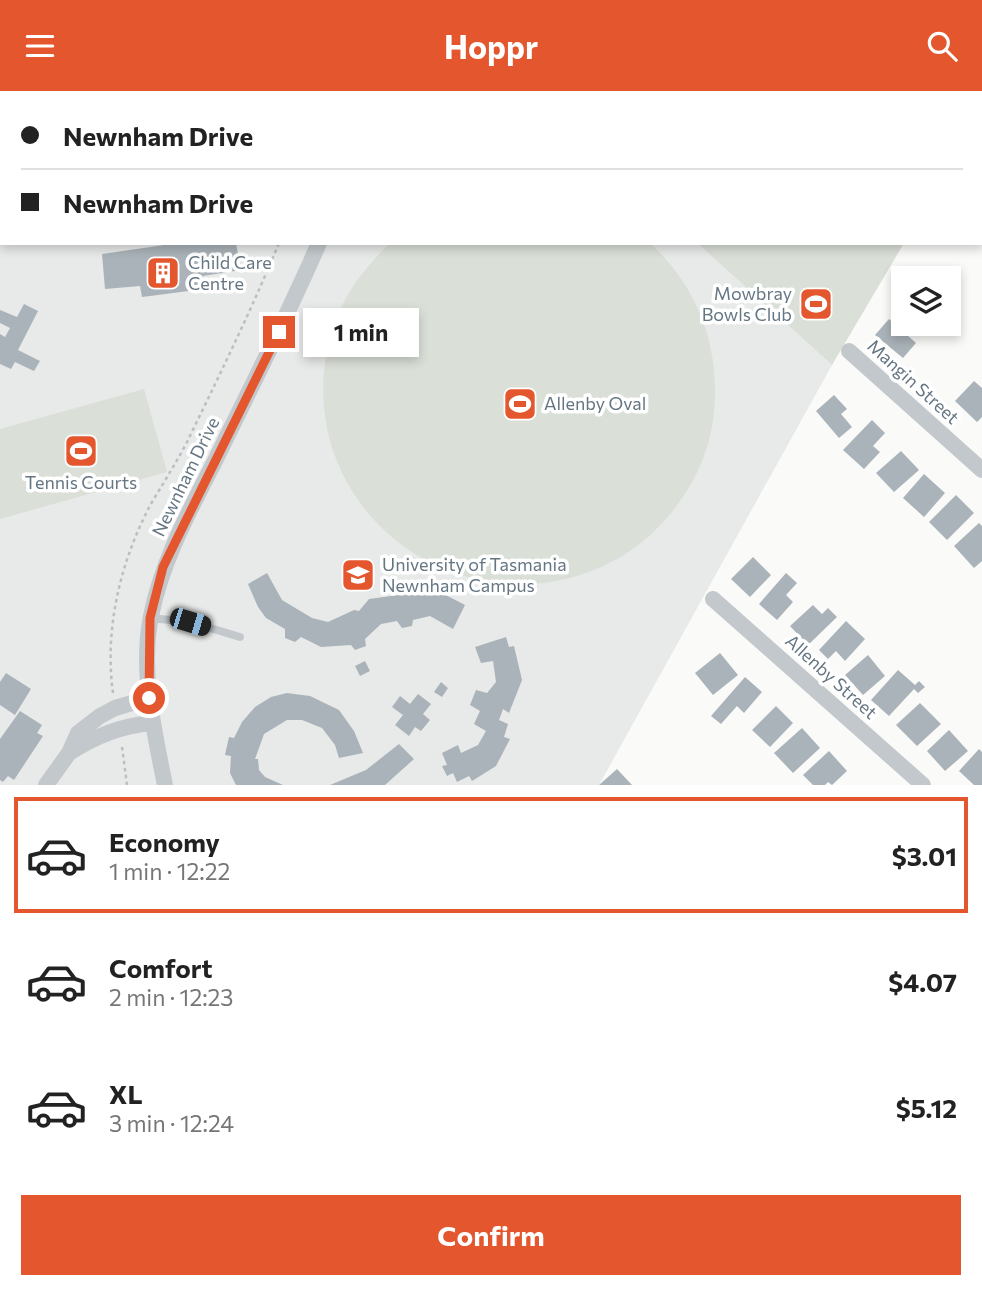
<!DOCTYPE html>
<html lang="en">
<head>
<meta charset="utf-8">
<style>
	:root { --surface:#fff; --page:#f2f2f2; --text:#222; --muted:#767676; --line:#e0e0e0; --accent:#e4572e }
	body { margin:0; font-family:Commissioner,sans-serif; background:var(--page); color:var(--text); height:100vh; display:flex; flex-direction:column; font-size:26px; white-space:nowrap }
	* { box-sizing:border-box; margin:0 }
	p { font-size:23px; color:var(--muted) }
	.icon { flex:none; width:38px; height:38px; fill:none; stroke:currentColor; stroke-width:2; stroke-linecap:round; stroke-linejoin:round }
	.map { position:relative; height:694px; overflow:hidden }
	.details { display:flex; flex-direction:column; background:var(--surface); flex:1 }
	.details>* { flex:none }
	.hud { position:absolute; left:0px; top:0px; width:984px; height:154px; box-shadow:0 4px 10px #0003; display:grid; align-content:center; height:154px; padding:0 21px; background:var(--surface) }
	.fabs { position:absolute; left:891px; top:175px; display:grid; gap:14px }
	.fabs a { display:grid; place-items:center; width:70px; height:70px; border-radius:0px; background:var(--surface); box-shadow:0 4px 10px #0003; font-size:35px }
	.end { position:absolute; width:32px; height:32px; margin:-16px; border:9px solid #e4572e; background:#fff; box-shadow:0 0 0 4px #fff }
	.from { border-radius:50% }
	.bubble { position:absolute; height:49px; border-radius:0px; background:var(--surface); box-shadow:0 4px 10px #0003; font-size:23px; font-weight:700; line-height:49px; text-align:center }
	.car { position:absolute; width:21px; height:42px; margin:-21px -10px; border-radius:9px; box-shadow:0 0 5px 2px #0007; background:linear-gradient(#222 24%,#8ab4d8 0 40%,#222 0 76%,#8ab4d8 0 86%,#222 0) }
	.hud b { display:flex; align-items:center; gap:24px; height:66px; font-size:26px }
	.hud b+b { border-top:2px solid var(--line) }
	.hud i { width:18px; height:18px; background:var(--text) }
	ul { padding:12px 0 0; list-style:none }
	li { display:flex; align-items:center; gap:21px; height:116px; margin:0 14px 10px; padding:0 7px; border:4px solid transparent; border-radius:0px }
	li div { flex:1 }
	li b { display:block; font-size:26px }
	li em { font-style:normal; font-weight:700 }
	li.selected { border-color:var(--accent) }
	li>.icon { width:63px; height:63px; stroke-width:1.5 }
	.button { display:flex; gap:14px; margin-top:auto; padding:14px 21px }
	.button a { flex:1; height:80px; border-radius:0px; background:var(--accent); color:#fff; font-size:28px; font-weight:700; line-height:80px; text-align:center }
	header { display:flex; justify-content:space-between; align-items:center; height:91px; padding:0 21px; background:var(--accent); color:#fff; font-size:32px; font-weight:700 }
	.map>svg:first-child { display:block }
</style>
</head>
<body>
<header><svg class="icon" aria-label="menu" viewBox="0 0 24 24"><path d="M4 6h16M4 12h16M4 18h16"/></svg>Hoppr<svg class="icon" aria-label="search" viewBox="0 0 24 24"><circle cx="10" cy="10" r="6"/><path d="M15 15l6 6"/></svg></header>
<div class="map">
<svg width="982" height="694" viewBox="0 0 982 694">
	<rect width="100%" height="100%" fill="#fafaf8"/>
	<path fill="#e8e9e9" d="M 0,0 L 400,0 L 2,2 L 2,152 L 697,152 L 832,274 L 599,694 L 0,694 Z"/>
	<path fill="#dadfd7" d="M 631,0 L 947,0 L 949,2 L 630,2 Z
		M 390,152 L 650,152 C 700,198 722,261 713,328 C 707,375 682,415 648,446 C 615,475 571,492 527,493 C 385,496 284,359 338,224 C 349,196 369,173 390,152 Z
		M 697,152 L 904,152 L 832,274 Z
		M 144,298 L 167,381 L 0,428 L 0,338 Z"/>
	<path fill="#aab3b9" d="M 178,152 L 236,152 L 241,179 L 203,185 L 204,198 L 142,206 L 140,195 L 105,198 L 102,163 Z
		M 24,213 L 38,220 L 18,259 L 40,270 L 34,280 L 15,271 L 11,278 L 0,273 L 0,243 L 5,246 L 10,237 L 0,232 L 0,219 L 17,226 Z
		M 889,228 L 916,252 L 903,267 L 875,244 Z
		M 974,290 L 982,297 L 982,326 L 977,331 L 955,310 Z
		M 834,304 L 847,318 L 841,323 L 852,336 L 839,347 L 816,320 Z
		M 872,329 L 885,342 L 873,355 L 880,361 L 864,378 L 843,359 Z
		M 901,360 L 919,379 L 894,401 L 876,382 Z
		M 924,383 L 945,402 L 924,426 L 903,407 Z
		M 956,404 L 974,422 L 947,449 L 929,431 Z
		M 979,432 L 982,435 L 982,470 L 974,477 L 954,455 Z
		M 753,466 L 771,484 L 750,506 L 731,488 Z
		M 267,482 L 282,509 L 312,527 L 328,531 L 354,519 L 359,520 L 369,508 L 436,499 L 465,514 L 453,538 L 430,525 L 413,529 L 412,535 L 402,537 L 397,530 L 381,533 L 365,548 L 366,555 L 355,559 L 351,554 L 321,556 L 301,546 L 295,551 L 285,547 L 285,538 L 266,527 L 258,516 L 248,493 Z
		M 786,482 L 797,492 L 786,504 L 793,511 L 777,529 L 759,513 Z
		M 813,514 L 822,523 L 828,517 L 837,526 L 808,554 L 790,535 Z
		M 846,530 L 865,548 L 845,570 L 836,560 L 828,568 L 819,559 Z
		M 506,546 L 509,556 L 514,555 L 522,589 L 509,622 L 503,618 L 499,629 L 508,633 L 504,646 L 510,648 L 496,675 L 472,690 L 469,685 L 457,691 L 453,682 L 447,685 L 442,675 L 447,674 L 442,662 L 458,654 L 461,662 L 478,654 L 486,640 L 474,633 L 480,620 L 470,614 L 476,599 L 487,602 L 496,591 L 493,570 L 481,572 L 475,556 Z
		M 720,562 L 738,584 L 713,604 L 695,582 Z
		M 868,564 L 885,585 L 863,604 L 845,584 Z
		M 365,570 L 370,580 L 360,585 L 355,575 Z
		M 898,579 L 915,594 L 919,590 L 925,596 L 918,602 L 914,598 L 889,625 L 871,609 Z
		M 6,582 L 31,598 L 15,624 L 0,614 L 0,591 Z
		M 745,586 L 762,601 L 744,622 L 737,615 L 721,633 L 711,625 Z
		M 441,591 L 448,597 L 442,606 L 434,601 Z
		M 287,602 L 310,605 L 339,619 L 354,640 L 363,662 L 339,667 L 335,654 L 322,637 L 302,629 L 287,629 L 264,643 L 255,668 L 258,668 L 259,679 L 265,686 L 283,694 L 236,694 L 230,682 L 231,665 L 225,664 L 229,646 L 234,647 L 242,631 L 255,616 L 271,606 Z
		M 418,603 L 431,613 L 423,623 L 430,629 L 421,640 L 415,636 L 409,645 L 395,634 L 403,624 L 392,616 L 400,605 L 410,613 Z
		M 920,612 L 941,633 L 917,655 L 896,634 Z
		M 776,615 L 793,632 L 770,656 L 752,639 Z
		M 20,620 L 42,634 L 37,642 L 43,645 L 14,689 L 8,685 L 3,691 L 0,689 L 0,648 Z
		M 802,637 L 820,657 L 793,682 L 774,662 Z
		M 949,639 L 968,660 L 945,680 L 927,660 Z
		M 399,653 L 414,668 L 385,694 L 330,694 L 366,679 Z
		M 979,658 L 982,661 L 982,694 L 974,694 L 959,680 Z
		M 829,660 L 847,680 L 832,694 L 828,691 L 825,694 L 813,694 L 803,684 Z
		M 617,678 L 632,694 L 599,694 Z"/>
	<g fill="none" stroke-linecap="round" stroke-linejoin="round">
		<path stroke="#bbbfc2" stroke-width="2.5" stroke-dasharray="3.5 3.5" stroke-linecap="butt" d="M 194,2 L 200,0
			M 341,2 L 342,0
			M 113,602 C 104,537 121,468 152,411 C 164,391 176,372 187,351 C 219,285 251,220 279,152
			M 122,656 L 127,694"/>
		<path stroke="#c3c8cc" stroke-width="8" d="M 654,2 L 656,0
			M 0,139 L 2,137
			M 150,527 L 190,531 L 240,546"/>
		<path stroke="#c3c8cc" stroke-width="16" d="M 381,2 L 381,0
			M 0,45 L 2,45
			M 849,260 L 982,379
			M 713,508 L 923,694
			M 69,662 C 96,645 120,635 152,632
			M 46,694 L 69,662 L 78,642 L 100,625 L 115,617 L 149,607
			M 165,694 C 154,639 140,581 151,525 C 162,469 190,419 216,368 C 251,296 287,226 319,152"/>
	</g>
	<g fill="none" stroke-linecap="round" stroke-linejoin="round">
		<path stroke="#e4572e" stroke-width="9" d="M 149,607 L 150,527 L 163,476 L 279,241"/>
	</g>
	<defs>
		<symbol id="building-square" viewBox="-11 -11 22 22"><rect x="-9" y="-9" width="18" height="18" rx="4" fill="#e4572e" stroke="#fff"/><path d="M-4-6H4V6H1V3H-1V6H-4ZM-2.5-4.3h1.7v1.8h-1.7ZM.8-4.3h1.7v1.8H.8ZM-2.5-1h1.7V.8h-1.7ZM.8-1h1.7V.8H.8Z" fill="#fff"/></symbol>
		<symbol id="stadium-square" viewBox="-11 -11 22 22"><rect x="-9" y="-9" width="18" height="18" rx="4" fill="#e4572e" stroke="#fff"/><path d="M0-5a6.5 5 0 1 0 0 10a6.5 5 0 1 0 0-10ZM-3.5-1.8h7v3.6h-7Z" fill="#fff"/></symbol>
		<symbol id="university-square" viewBox="-11 -11 22 22"><rect x="-9" y="-9" width="18" height="18" rx="4" fill="#e4572e" stroke="#fff"/><path d="M0-5L7-2L0 1L-7-2ZM-4 1L0 2.5L4 1V4Q0 6-4 4Z" fill="#fff"/></symbol>
	</defs>
	<g fill-rule="evenodd">
		<use href="#building-square" x="144" y="163" width="38" height="38"/>
		<use href="#stadium-square" x="797" y="194" width="38" height="38"/>
		<use href="#stadium-square" x="501" y="294" width="38" height="38"/>
		<use href="#stadium-square" x="62" y="341" width="38" height="38"/>
		<use href="#university-square" x="339" y="465" width="38" height="38"/>
	</g>
	<g text-anchor="middle" stroke-width="7" stroke-linejoin="round" paint-order="stroke">
		<g font-size="18" fill="#657683" stroke="#fff" text-anchor="start">
			<text x="188" y="178">Child Care<tspan x="188" dy="21">Centre</tspan></text>
			<text x="792" y="209" text-anchor="end">Mowbray<tspan x="792" dy="21">Bowls Club</tspan></text>
			<text x="544" y="319">Allenby Oval</text>
			<text x="81" y="398" text-anchor="middle">Tennis Courts</text>
			<text x="382" y="480">University of Tasmania<tspan x="382" dy="21">Newnham Campus</tspan></text>
		</g>
		<g font-size="18" fill="#657683" stroke="#fff">
			<text transform="translate(913 291) rotate(42)" y="6">Mangin Street</text>
			<text transform="translate(186 386) rotate(-64)" y="6">Newnham Drive</text>
			<text transform="translate(831 586) rotate(42)" y="6">Allenby Street</text>
		</g>
	</g>
</svg>
<div class="fabs">
<a><svg class="icon" aria-label="layers" viewBox="0 0 24 24"><path d="M12 4l9 5-9 5-9-5zM3 14l9 5 9-5"/></svg></a>
</div>
<i class="end from" style="left:149px;top:607px"></i>
<i class="end" style="left:279px;top:241px"></i>
<div class="bubble" style="left:303px;top:217px;width:116px">1 min</div>
<i class="car" style="left:190px;top:531px;rotate:107deg"></i>
<div class="hud">
<b><i class="from"></i>Newnham Drive</b>
<b><i></i>Newnham Drive</b>
</div>
</div>
<section class="details">
<ul>
<li class="selected"><svg class="icon" aria-label="car" viewBox="0 0 24 24"><path d="M5 17H2v-5l4-1 3-4h7l3 4 3 1v5h-3M9 17h6M6 11h13"/><circle cx="7" cy="17" r="2"/><circle cx="17" cy="17" r="2"/></svg><div><b>Economy</b><p>1 min · 12:22</p></div><em>$3.01</em></li>
<li><svg class="icon" aria-label="car" viewBox="0 0 24 24"><path d="M5 17H2v-5l4-1 3-4h7l3 4 3 1v5h-3M9 17h6M6 11h13"/><circle cx="7" cy="17" r="2"/><circle cx="17" cy="17" r="2"/></svg><div><b>Comfort</b><p>2 min · 12:23</p></div><em>$4.07</em></li>
<li><svg class="icon" aria-label="car" viewBox="0 0 24 24"><path d="M5 17H2v-5l4-1 3-4h7l3 4 3 1v5h-3M9 17h6M6 11h13"/><circle cx="7" cy="17" r="2"/><circle cx="17" cy="17" r="2"/></svg><div><b>XL</b><p>3 min · 12:24</p></div><em>$5.12</em></li>
</ul>
<div class="button"><a>Confirm</a></div>
</section>
</body>
</html>
